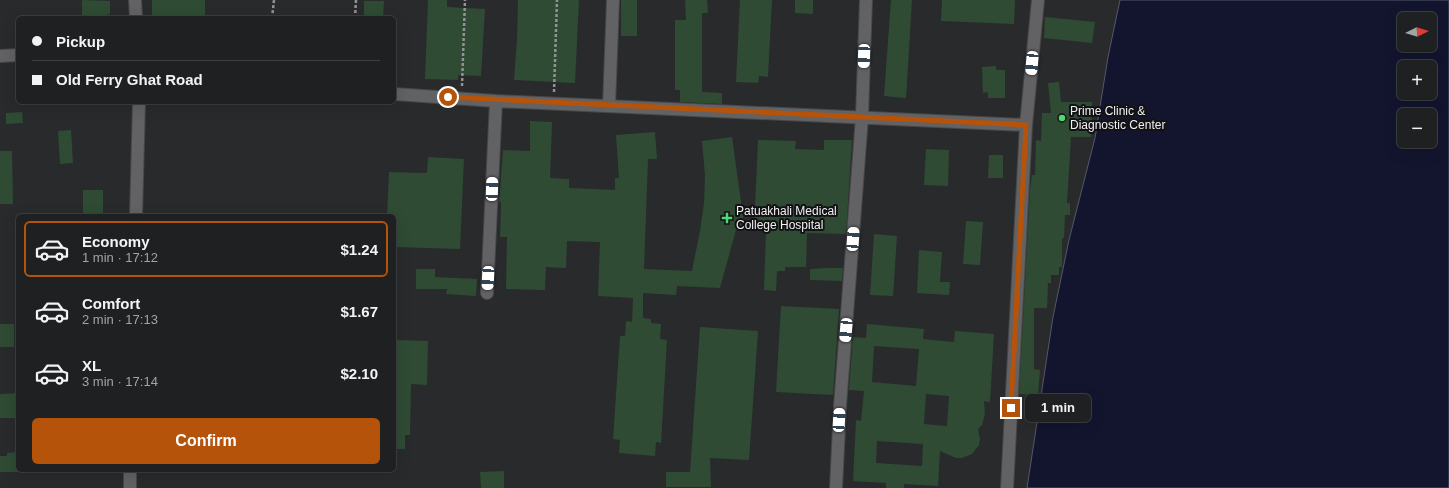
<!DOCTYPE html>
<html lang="en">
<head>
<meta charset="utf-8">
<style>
	:root { --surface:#1f2021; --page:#2c2d2e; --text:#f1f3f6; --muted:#a1a3a5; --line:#3c3e3f; --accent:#b45309 }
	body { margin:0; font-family:Helvetica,sans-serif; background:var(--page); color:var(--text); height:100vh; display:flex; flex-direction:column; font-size:15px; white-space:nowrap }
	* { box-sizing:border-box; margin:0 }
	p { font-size:13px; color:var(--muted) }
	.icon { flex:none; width:22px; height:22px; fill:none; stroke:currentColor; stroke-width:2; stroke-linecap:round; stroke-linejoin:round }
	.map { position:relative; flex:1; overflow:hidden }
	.details { position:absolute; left:16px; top:214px; width:380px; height:258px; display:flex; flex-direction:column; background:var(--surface); border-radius:6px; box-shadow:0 4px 16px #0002,0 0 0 1px var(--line) }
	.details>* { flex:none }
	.top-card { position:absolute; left:16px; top:16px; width:380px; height:88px; border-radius:6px; box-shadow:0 4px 16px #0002,0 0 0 1px var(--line); display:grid; align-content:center; height:88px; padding:0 16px; background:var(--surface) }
	.needle { width:26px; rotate:85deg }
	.fabs { position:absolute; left:1397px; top:12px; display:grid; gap:8px }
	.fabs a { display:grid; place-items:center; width:40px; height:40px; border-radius:6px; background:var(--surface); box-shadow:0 4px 16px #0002,0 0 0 1px var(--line); font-size:20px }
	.end { position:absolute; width:18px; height:18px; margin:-9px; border:5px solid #b45309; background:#fff; box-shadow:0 0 0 2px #fff }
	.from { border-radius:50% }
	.bubble { position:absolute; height:28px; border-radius:6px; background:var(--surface); box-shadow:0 4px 16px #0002,0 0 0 1px var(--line); font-size:13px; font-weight:700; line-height:28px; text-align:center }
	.car { position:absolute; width:12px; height:24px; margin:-12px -6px; border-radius:5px; box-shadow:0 0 3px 1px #0007; background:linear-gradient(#fff 24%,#345 0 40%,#fff 0 76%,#345 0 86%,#fff 0) }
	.top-card b { display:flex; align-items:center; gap:14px; height:38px; font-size:15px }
	.top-card b+b { border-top:1px solid var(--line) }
	.top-card i { width:10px; height:10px; background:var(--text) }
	ul { padding:7px 0 0; list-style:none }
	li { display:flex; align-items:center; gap:12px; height:56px; margin:0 8px 6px; padding:0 8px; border:2px solid transparent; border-radius:6px }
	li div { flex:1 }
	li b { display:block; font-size:15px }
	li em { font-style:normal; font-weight:700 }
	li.current { border-color:var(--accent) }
	li>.icon { width:36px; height:36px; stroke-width:1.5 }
	.action { display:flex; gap:8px; margin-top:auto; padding:8px 16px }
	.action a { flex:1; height:46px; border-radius:6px; background:var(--accent); color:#fff; font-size:16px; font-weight:700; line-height:46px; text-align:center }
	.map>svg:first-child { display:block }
</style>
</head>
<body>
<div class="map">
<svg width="1449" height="488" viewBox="0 0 1449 488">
	<rect width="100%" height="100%" fill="#292a2c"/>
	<path fill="#13152f" stroke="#55576a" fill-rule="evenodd" d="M 1120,0 L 1449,0 L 1449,488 L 1027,488 L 1053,317 L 1069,240 L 1095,138 L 1108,57 ZM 1404,19 L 1430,19 L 1430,45 L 1404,45 ZM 1404,67 L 1430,67 L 1430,93 L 1404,93 ZM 1404,115 L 1430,115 L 1430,141 L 1404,141 Z"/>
	<path fill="#2f4b34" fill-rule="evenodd" d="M 82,0 L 110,1 L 110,14 L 106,15 L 106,18 L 82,18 Z
		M 152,0 L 205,0 L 205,18 L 152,18 Z
		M 428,0 L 447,0 L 447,7 L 485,9 L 481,76 L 458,75 L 458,80 L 425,79 Z
		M 518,0 L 579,0 L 575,83 L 514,80 L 517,39 Z
		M 621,0 L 637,0 L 637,36 L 621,36 Z
		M 685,0 L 707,0 L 708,13 L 702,13 L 702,92 L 722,93 L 722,104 L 680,102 L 680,90 L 675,90 L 675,20 L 686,20 Z
		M 740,0 L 772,0 L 768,77 L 759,76 L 758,83 L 736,82 Z
		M 795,0 L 813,0 L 813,14 L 795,13 Z
		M 891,0 L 912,0 L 906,98 L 884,96 Z
		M 942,0 L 1015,0 L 1014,24 L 941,21 Z
		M 364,1 L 384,1 L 383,18 L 364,18 Z
		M 1045,17 L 1095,22 L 1092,43 L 1044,38 Z
		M 996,66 L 996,70 L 1005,70 L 1005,98 L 988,98 L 988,92 L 983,93 L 982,67 Z
		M 1059,82 L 1061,102 L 1092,102 L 1091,137 L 1071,137 L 1067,203 L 1070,203 L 1070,215 L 1065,215 L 1064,238 L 1062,238 L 1062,267 L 1059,267 L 1059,275 L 1051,275 L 1051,283 L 1048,283 L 1047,308 L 1034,308 L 1034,369 L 1040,370 L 1038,395 L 1019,394 L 1030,189 L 1032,175 L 1035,175 L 1036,140 L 1041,141 L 1042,113 L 1051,113 L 1048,83 Z
		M 22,112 L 23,123 L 6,124 L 6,113 Z
		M 530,121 L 552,122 L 550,178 L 569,179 L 569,188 L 615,190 L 615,178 L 619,178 L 616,135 L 655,132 L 657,159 L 648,159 L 644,269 L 692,271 L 700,231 L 704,203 L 705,175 L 702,141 L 732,137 L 745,230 L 736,230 L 720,288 L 677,286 L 676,295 L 643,293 L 643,318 L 651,319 L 651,323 L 661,324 L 660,339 L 667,340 L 661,443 L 656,442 L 655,456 L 619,453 L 620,440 L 613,439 L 620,336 L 625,336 L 626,321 L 632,322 L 633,298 L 598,296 L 600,242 L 567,241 L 566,268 L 546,267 L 545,290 L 506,289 L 507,237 L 500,237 L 501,202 L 499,202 L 503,150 L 530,151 Z
		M 71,130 L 73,163 L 60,164 L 58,131 Z
		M 758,140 L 796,141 L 795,149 L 824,150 L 824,140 L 852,140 L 846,234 L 807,233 L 806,267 L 785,267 L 785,271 L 777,271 L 776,291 L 764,290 L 766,230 L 754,230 Z
		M 926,149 L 949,150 L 948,186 L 924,185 Z
		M 0,151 L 12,151 L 13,204 L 0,204 Z
		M 989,155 L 1003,155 L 1003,178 L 988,178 Z
		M 428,157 L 464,159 L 460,249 L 394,247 L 394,216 L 387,216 L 389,172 L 427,173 Z
		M 83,190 L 103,190 L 103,216 L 83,216 Z
		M 966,221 L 983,222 L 980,265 L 963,264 Z
		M 874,234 L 897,236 L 893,296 L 870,295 Z
		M 919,250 L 942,252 L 940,282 L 950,282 L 949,295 L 917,293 Z
		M 829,268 L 843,268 L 842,281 L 810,280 L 810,269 Z
		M 416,269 L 435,269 L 435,277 L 477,279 L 476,296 L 446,294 L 447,289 L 416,289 Z
		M 781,306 L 839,309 L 833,395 L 776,392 Z
		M 0,324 L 14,324 L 14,347 L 0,347 Z
		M 867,324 L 924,329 L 923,339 L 954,342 L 955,331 L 994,334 L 990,402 L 984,401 L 985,414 L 982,425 L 978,429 L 980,439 L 979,445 L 972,454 L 962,458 L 956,458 L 940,451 L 938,486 L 904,484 L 904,488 L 886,488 L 886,483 L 853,481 L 856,420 L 861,421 L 864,391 L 849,390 L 853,337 L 866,338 ZM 874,346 L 919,349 L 916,386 L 872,382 ZM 926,394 L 949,396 L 947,426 L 924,424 ZM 877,441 L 923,444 L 922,466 L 876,463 Z
		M 700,327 L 758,331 L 749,460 L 710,458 L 711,487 L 666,487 L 666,472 L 690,472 Z
		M 394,340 L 428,341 L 427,385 L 411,384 L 410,435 L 405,435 L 405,449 L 394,449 Z
		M 18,393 L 18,418 L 0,418 L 0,394 Z
		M 18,452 L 18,472 L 0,472 L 0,456 L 7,456 L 7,453 Z
		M 504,471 L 504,488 L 481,488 L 480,472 Z"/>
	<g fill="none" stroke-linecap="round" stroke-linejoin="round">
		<defs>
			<path id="minor" d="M 135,0 L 136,18
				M 0,56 L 18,55
				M 394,94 L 496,101 L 1026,125
				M 609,106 L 613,0
				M 136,216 L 139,102
				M 487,293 L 496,101
				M 130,488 L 130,470
				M 836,488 L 840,406 L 862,117 L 866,0
				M 1007,488 L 1026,125 L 1038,0"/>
		</defs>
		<use href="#minor" stroke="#474749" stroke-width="14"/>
		<path stroke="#939395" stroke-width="2.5" stroke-dasharray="3 2" stroke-linecap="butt" d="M 272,18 L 274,0
			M 355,18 L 356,0
			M 462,86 L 465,0
			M 554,92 L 557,0"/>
		<use href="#minor" stroke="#626265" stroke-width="12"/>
	</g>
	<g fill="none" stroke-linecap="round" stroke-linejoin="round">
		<path stroke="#b45309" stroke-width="5" d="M 448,97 L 1026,125 L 1011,408"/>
	</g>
	<g fill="#51d674" stroke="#121214" stroke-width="1.5">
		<circle cx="1062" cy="118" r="4"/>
		<path d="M725 212h4v4h4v4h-4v4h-4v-4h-4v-4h4z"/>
	</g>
	<g text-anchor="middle" stroke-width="4" stroke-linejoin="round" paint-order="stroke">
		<g font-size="12" fill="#f0f0f2" stroke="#121214" text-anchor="start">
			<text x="1070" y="115">Prime Clinic &amp;<tspan x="1070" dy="14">Diagnostic Center</tspan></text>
			<text x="736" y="215">Patuakhali Medical<tspan x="736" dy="14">College Hospital</tspan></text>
		</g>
	</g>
</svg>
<div class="fabs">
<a><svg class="needle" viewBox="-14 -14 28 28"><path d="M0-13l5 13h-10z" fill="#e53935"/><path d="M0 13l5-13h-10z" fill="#a1a3a5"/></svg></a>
<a>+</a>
<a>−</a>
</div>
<i class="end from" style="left:448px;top:97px"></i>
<i class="end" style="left:1011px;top:408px"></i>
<div class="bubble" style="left:1025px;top:394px;width:66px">1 min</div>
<i class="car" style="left:864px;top:56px;rotate:182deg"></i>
<i class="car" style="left:1032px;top:63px;rotate:185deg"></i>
<i class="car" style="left:492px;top:189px;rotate:2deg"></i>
<i class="car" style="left:853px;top:239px;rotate:4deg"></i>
<i class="car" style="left:488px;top:278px;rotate:183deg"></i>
<i class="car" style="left:846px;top:330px;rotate:185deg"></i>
<i class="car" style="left:839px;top:420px;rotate:3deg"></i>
<div class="top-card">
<b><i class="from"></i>Pickup</b>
<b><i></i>Old Ferry Ghat Road</b>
</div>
<section class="details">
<ul>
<li class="current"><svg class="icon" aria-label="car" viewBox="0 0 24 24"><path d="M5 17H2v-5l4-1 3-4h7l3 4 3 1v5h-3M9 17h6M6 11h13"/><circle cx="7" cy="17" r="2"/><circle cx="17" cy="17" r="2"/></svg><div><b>Economy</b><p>1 min · 17:12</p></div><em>$1.24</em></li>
<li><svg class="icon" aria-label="car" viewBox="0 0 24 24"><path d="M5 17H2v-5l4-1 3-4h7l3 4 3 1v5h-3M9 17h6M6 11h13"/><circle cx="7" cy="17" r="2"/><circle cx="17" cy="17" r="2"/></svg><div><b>Comfort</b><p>2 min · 17:13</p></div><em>$1.67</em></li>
<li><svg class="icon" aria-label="car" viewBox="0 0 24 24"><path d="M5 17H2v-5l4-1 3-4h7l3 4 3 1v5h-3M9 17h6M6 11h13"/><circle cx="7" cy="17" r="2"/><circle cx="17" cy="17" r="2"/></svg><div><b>XL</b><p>3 min · 17:14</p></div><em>$2.10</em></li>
</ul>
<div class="action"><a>Confirm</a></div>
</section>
</div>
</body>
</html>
